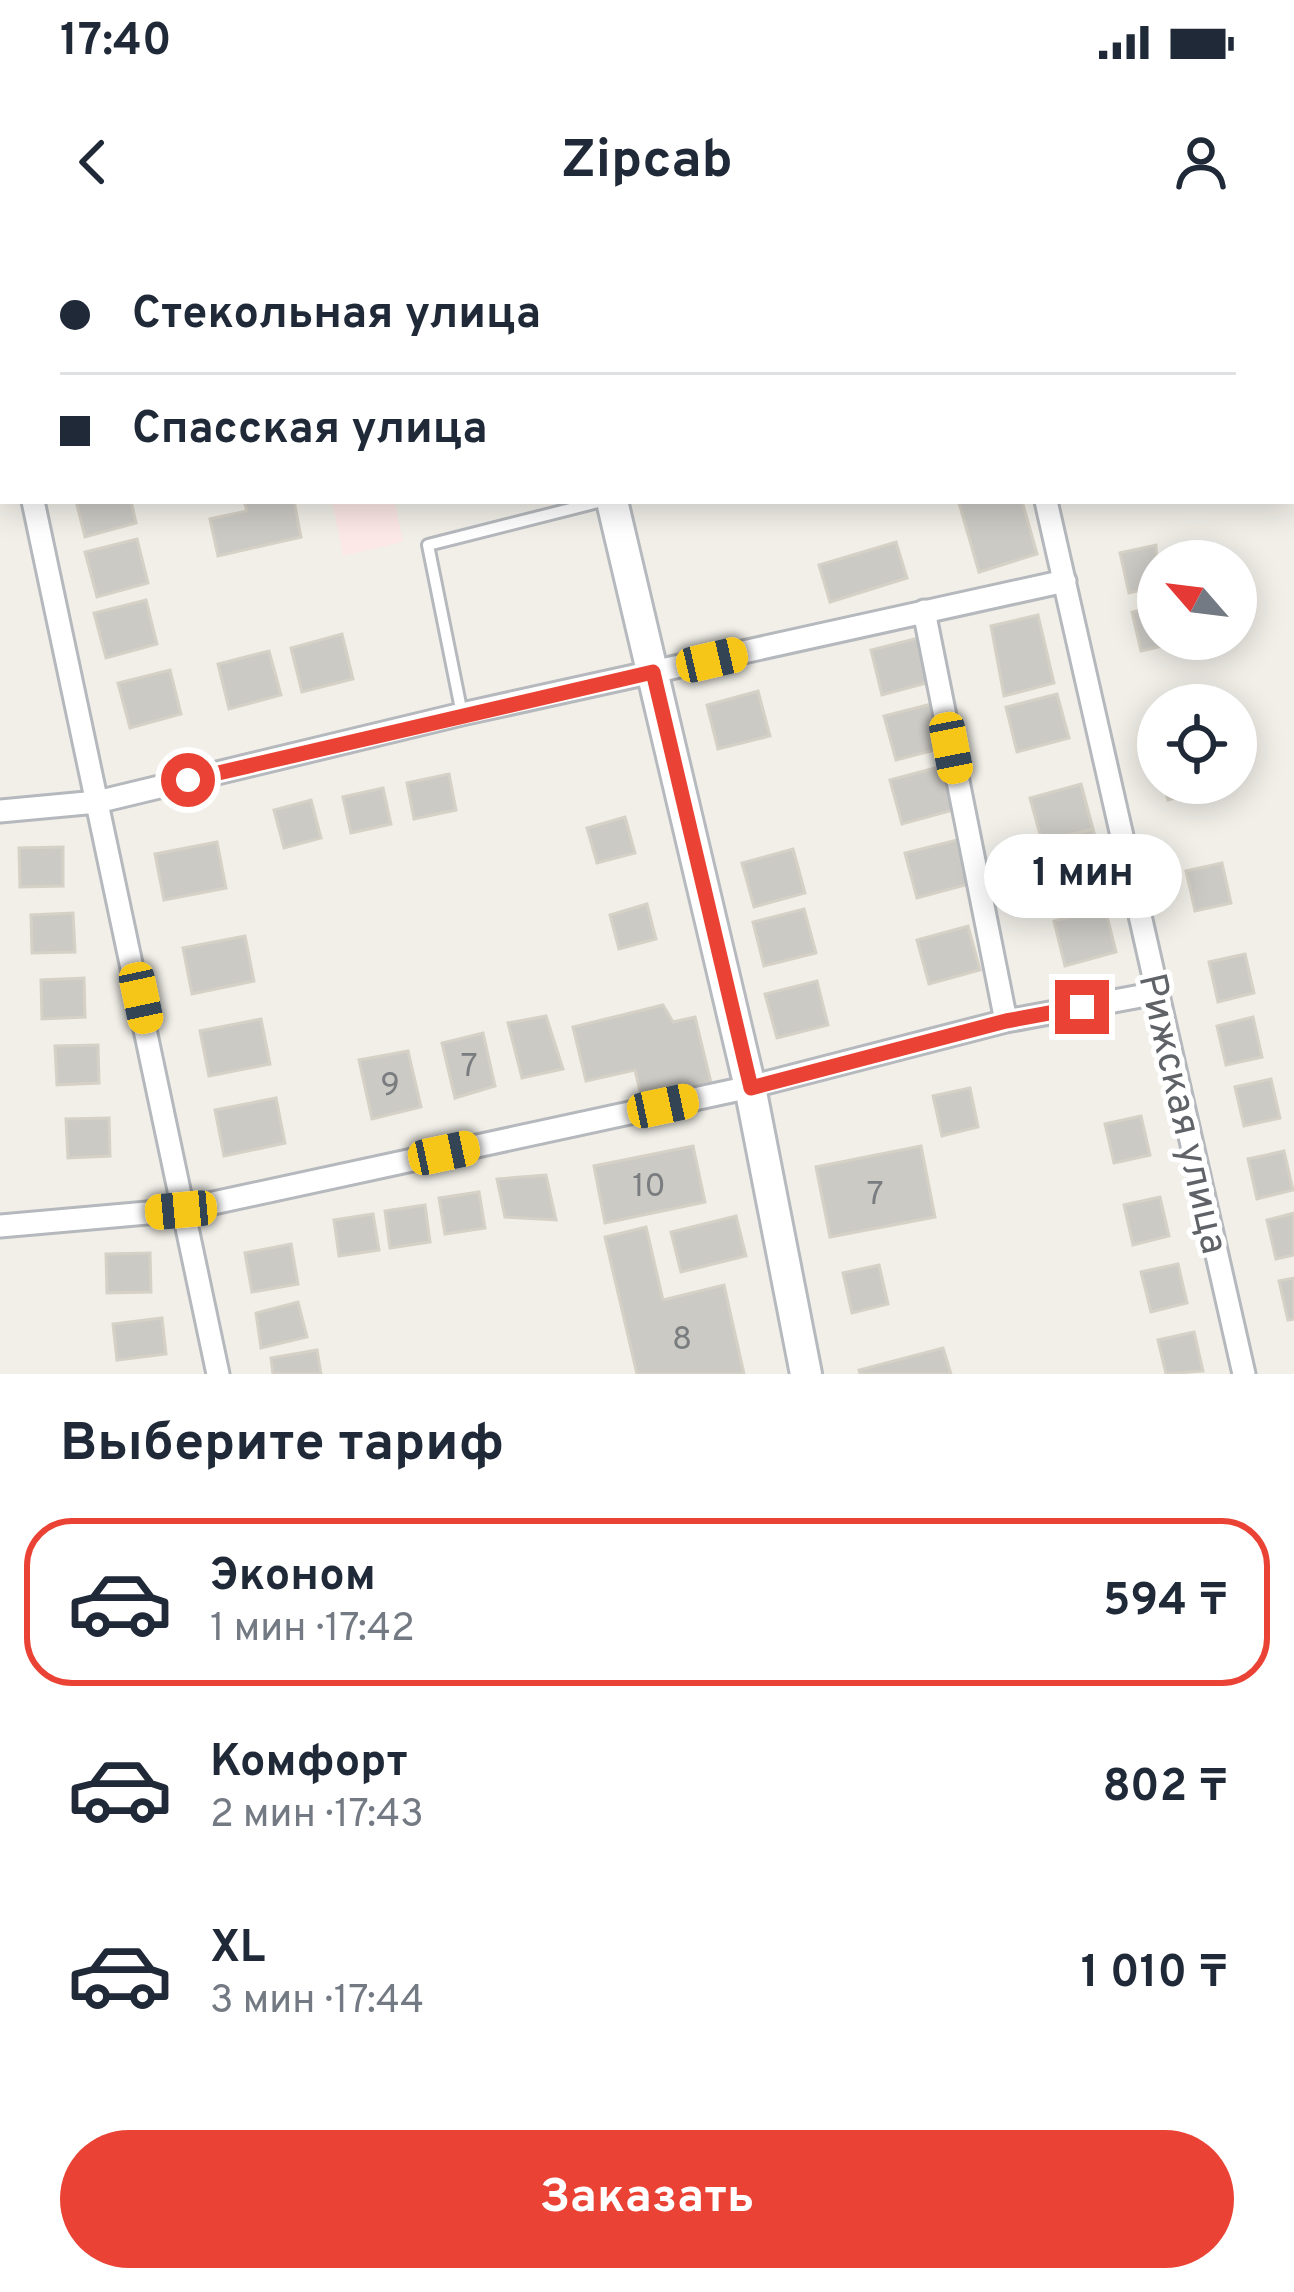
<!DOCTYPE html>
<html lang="ru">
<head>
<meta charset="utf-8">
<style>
	:root { --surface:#fff; --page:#f6f6f7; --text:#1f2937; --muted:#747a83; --line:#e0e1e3; --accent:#ea4335 }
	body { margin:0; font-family:Overpass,sans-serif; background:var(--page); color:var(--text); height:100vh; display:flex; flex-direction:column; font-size:45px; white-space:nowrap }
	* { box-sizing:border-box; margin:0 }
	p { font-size:39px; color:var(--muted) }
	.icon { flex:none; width:66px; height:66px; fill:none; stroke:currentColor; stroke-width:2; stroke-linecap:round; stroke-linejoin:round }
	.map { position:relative; height:1134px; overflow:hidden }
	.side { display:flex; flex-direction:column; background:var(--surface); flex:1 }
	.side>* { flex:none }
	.banner { position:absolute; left:0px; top:0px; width:1296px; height:264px; box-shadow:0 6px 30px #0003; display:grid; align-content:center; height:264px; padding:0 60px; background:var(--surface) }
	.needle { width:78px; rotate:298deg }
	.controls { position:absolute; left:1137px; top:300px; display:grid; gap:24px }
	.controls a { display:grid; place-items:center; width:120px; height:120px; border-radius:50%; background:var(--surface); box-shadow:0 6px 30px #0003; font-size:60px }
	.end { position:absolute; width:54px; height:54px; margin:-27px; border:15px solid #ea4335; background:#fff; box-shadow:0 0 0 6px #fff }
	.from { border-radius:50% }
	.bubble { position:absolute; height:84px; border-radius:42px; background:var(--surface); box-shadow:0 6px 30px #0003; font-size:39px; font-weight:700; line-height:84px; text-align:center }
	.car { position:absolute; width:36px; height:72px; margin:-36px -18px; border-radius:15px; box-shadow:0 0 9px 3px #0007; background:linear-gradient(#f5c518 24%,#345 0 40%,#f5c518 0 76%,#345 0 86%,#f5c518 0) }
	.banner b { display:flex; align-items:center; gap:42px; height:114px; font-size:45px }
	.banner b+b { border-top:3px solid var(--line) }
	.banner i { width:30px; height:30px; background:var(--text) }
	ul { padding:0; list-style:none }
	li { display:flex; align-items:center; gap:36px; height:168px; margin:0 24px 18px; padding:0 36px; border:6px solid transparent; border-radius:48px }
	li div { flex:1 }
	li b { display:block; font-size:45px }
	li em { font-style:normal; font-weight:700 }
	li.selected { border-color:var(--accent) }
	li>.icon { width:108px; height:108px; stroke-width:1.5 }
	h2 { padding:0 60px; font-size:54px; line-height:144px }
	.action { display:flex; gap:24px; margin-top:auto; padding:24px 60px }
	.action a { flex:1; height:138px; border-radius:72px; background:var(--accent); color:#fff; font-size:48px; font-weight:700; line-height:138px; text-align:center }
	.status { display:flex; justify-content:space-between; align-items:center; height:84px; padding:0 60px; background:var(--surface); direction:ltr }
	.status svg { height:33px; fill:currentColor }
	header { display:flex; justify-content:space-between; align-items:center; height:156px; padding:0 60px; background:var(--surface); font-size:54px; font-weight:700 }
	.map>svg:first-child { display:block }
</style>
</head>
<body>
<div class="status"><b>17:40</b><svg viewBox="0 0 49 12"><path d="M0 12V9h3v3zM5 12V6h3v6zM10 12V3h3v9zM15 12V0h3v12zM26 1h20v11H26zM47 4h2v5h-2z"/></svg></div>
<header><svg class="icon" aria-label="back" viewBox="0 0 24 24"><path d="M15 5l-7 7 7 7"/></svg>Zipcab<svg class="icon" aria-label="person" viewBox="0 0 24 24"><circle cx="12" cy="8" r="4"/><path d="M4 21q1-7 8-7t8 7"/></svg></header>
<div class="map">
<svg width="1294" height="1134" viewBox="0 0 1294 1134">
	<rect width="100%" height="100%" fill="#f1efe8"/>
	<path fill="#fce8e6" d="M 332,261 L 395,261 L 403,302 L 343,316 Z"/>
	<path fill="#cccac5" stroke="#d6d1c6" stroke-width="3" d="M 76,261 L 131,261 L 136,283 L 85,297 Z
		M 244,261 L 294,261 L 301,297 L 218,316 L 210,279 L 247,271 Z
		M 968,261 L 1022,261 L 1037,314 L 979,332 L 959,263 Z
		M 137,299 L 148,343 L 97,357 L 85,312 Z
		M 896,302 L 907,338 L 830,362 L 819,325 Z
		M 1156,305 L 1158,346 L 1129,353 L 1120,313 Z
		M 146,360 L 157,404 L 106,418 L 94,373 Z
		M 1158,366 L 1158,399 L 1176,403 L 1141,411 L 1132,372 Z
		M 1038,375 L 1054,443 L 1004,456 L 991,386 Z
		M 342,394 L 353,439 L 302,452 L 291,408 Z
		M 922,397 L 934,441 L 882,455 L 871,410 Z
		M 269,411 L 281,455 L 229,469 L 218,424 Z
		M 170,430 L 181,474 L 130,488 L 118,443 Z
		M 758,451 L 770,496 L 718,509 L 707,465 Z
		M 1057,454 L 1069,498 L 1017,512 L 1006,467 Z
		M 935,463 L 947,507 L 896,520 L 884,476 Z
		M 942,526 L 953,570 L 902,584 L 890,540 Z
		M 449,534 L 456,570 L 414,579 L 407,543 Z
		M 1164,543 L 1202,543 L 1204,551 L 1168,560 Z
		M 1081,544 L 1093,589 L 1042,602 L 1030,558 Z
		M 383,548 L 391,584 L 351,593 L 343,557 Z
		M 311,560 L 321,598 L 284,608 L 274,570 Z
		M 625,577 L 635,613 L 597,623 L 587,588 Z
		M 1093,589 L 1105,634 L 1053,647 L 1042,603 Z
		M 957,600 L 969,644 L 917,658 L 905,613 Z
		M 217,602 L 226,648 L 164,660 L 155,614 Z
		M 63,607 L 63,646 L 20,647 L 19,608 Z
		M 793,609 L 805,653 L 754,667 L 742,623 Z
		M 1222,623 L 1231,663 L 1195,671 L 1186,631 Z
		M 647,664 L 656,699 L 619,709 L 610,675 Z
		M 1105,668 L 1116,712 L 1065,726 L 1054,681 Z
		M 804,669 L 816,713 L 764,726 L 753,682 Z
		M 73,673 L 75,712 L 32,713 L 31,675 Z
		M 968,686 L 980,730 L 929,744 L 917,700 Z
		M 245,696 L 254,741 L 192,754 L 183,708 Z
		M 1245,714 L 1254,753 L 1218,762 L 1209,722 Z
		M 84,738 L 85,777 L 42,779 L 41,740 Z
		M 817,741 L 828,785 L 777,798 L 765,754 Z
		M 663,765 L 673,782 L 695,777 L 711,843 L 642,860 L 635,830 L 586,841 L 573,787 Z
		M 546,776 L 563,829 L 522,838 L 508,783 Z
		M 1253,777 L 1262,817 L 1226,825 L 1217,786 Z
		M 261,779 L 270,824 L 209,836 L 200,791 Z
		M 483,793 L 495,846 L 455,858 L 442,803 Z
		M 98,805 L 99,843 L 57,845 L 55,806 Z
		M 408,811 L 421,867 L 372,879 L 359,820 Z
		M 1271,839 L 1280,878 L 1244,886 L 1235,847 Z
		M 970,848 L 978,887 L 942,896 L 933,856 Z
		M 276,858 L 285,903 L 224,916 L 215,870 Z
		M 1141,876 L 1150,915 L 1114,923 L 1105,884 Z
		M 109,878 L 110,916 L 68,918 L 66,879 Z
		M 693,906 L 705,962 L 605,983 L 594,926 Z
		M 921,906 L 935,977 L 830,997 L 816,927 Z
		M 1284,911 L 1293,950 L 1257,959 L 1248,919 Z
		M 546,935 L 556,980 L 505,977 L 497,939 Z
		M 479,952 L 485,988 L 445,994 L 439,958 Z
		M 1160,957 L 1169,996 L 1133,1005 L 1124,965 Z
		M 425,965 L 430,1002 L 390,1008 L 385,971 Z
		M 1294,973 L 1294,1015 L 1276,1019 L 1267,980 Z
		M 373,974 L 379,1010 L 339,1016 L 334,980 Z
		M 736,976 L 746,1016 L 681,1032 L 671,992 Z
		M 646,987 L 663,1060 L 724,1045 L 744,1134 L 637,1134 L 605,997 Z
		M 291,1004 L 298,1044 L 252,1052 L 245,1013 Z
		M 150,1013 L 151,1052 L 107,1053 L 106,1014 Z
		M 1178,1024 L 1187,1063 L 1151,1072 L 1141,1032 Z
		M 879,1025 L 888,1064 L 852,1073 L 843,1033 Z
		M 1294,1038 L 1294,1079 L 1288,1080 L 1279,1041 Z
		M 298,1062 L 307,1097 L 261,1108 L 256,1073 Z
		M 162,1078 L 166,1114 L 117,1120 L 113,1084 Z
		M 1194,1092 L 1203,1131 L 1166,1134 L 1158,1100 Z
		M 943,1108 L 951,1134 L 860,1134 L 859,1130 Z
		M 317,1110 L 321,1134 L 273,1134 L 271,1118 Z"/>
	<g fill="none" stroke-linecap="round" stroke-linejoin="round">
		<defs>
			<path id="service" d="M 462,474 L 428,305 L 602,261"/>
			<path id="minor" d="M 101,0 L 101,3
				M 1293,19 L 1294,19
				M 33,261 L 218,1134
				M 1046,261 L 1244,1134
				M 924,371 L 1006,781
				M 0,571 L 97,562 L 462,474 L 1065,341
				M 0,986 L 181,970 L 750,847 L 1006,781 L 1157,753"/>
			<path id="secondary" d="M 612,261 L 750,847 L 806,1134"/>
			<path id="primary" d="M 536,3 L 546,0
				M 0,148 L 3,148"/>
		</defs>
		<use href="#service" stroke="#b5b8bc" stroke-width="16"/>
		<use href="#minor" stroke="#b5b8bc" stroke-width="27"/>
		<use href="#secondary" stroke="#b6babf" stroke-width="36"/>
		<use href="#primary" stroke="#f2c960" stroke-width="39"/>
		<path stroke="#9cc7a9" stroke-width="4.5" stroke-dasharray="12 6" stroke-linecap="butt" d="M 612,0 L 612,3
			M 1085,0 L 1086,3
			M 698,3 L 707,0
			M 0,180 L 3,180"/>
		<use href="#service" stroke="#fff" stroke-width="10"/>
		<use href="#minor" stroke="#fff" stroke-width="21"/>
		<use href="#secondary" stroke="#fff" stroke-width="30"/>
		<use href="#primary" stroke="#fff2af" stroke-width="33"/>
	</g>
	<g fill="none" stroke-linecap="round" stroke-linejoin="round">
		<path stroke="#ea4335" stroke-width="15" d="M 188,540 L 653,432 L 751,848 L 1006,781 L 1082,767"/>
	</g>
	<g text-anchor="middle" stroke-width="10" stroke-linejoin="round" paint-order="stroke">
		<g font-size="33" fill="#7a7d7f">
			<text x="469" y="836">7</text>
			<text x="390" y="855">9</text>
			<text x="649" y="956">10</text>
			<text x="875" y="964">7</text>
			<text x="682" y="1109">8</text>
		</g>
		<g font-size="39" fill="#5f6368" stroke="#fff">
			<text transform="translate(1185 873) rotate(77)" y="14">Рижская улица</text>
		</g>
	</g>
</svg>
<div class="controls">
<a><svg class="needle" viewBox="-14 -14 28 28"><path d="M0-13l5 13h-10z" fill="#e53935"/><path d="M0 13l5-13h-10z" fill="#747a83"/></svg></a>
<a><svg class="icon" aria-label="locate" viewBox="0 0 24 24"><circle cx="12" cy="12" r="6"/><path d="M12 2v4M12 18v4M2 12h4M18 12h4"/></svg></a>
</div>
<i class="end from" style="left:188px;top:540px"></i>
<i class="end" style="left:1082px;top:767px"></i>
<div class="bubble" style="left:984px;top:594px;width:198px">1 мин</div>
<i class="car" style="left:712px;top:420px;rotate:77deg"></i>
<i class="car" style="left:951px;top:508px;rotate:169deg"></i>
<i class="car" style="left:141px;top:758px;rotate:168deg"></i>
<i class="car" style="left:663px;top:866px;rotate:78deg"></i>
<i class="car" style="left:444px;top:913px;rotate:78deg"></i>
<i class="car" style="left:181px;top:970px;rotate:265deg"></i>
<div class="banner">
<b><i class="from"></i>Стекольная улица</b>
<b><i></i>Спасская улица</b>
</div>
</div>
<section class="side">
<h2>Выберите тариф</h2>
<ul>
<li class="selected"><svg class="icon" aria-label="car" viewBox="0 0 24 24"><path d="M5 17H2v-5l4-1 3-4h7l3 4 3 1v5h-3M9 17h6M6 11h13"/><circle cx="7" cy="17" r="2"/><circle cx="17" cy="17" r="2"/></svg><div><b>Эконом</b><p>1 мин · 17:42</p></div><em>594 ₸</em></li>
<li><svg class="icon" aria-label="car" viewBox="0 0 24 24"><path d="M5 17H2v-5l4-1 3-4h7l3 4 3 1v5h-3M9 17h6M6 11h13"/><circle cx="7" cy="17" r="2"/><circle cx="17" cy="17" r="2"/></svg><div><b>Комфорт</b><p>2 мин · 17:43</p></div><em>802 ₸</em></li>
<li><svg class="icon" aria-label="car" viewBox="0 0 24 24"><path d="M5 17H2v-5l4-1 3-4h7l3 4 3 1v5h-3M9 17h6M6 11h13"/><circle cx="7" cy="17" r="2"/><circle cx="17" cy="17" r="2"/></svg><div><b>XL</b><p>3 мин · 17:44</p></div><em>1 010 ₸</em></li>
</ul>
<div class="action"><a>Заказать</a></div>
</section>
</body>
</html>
